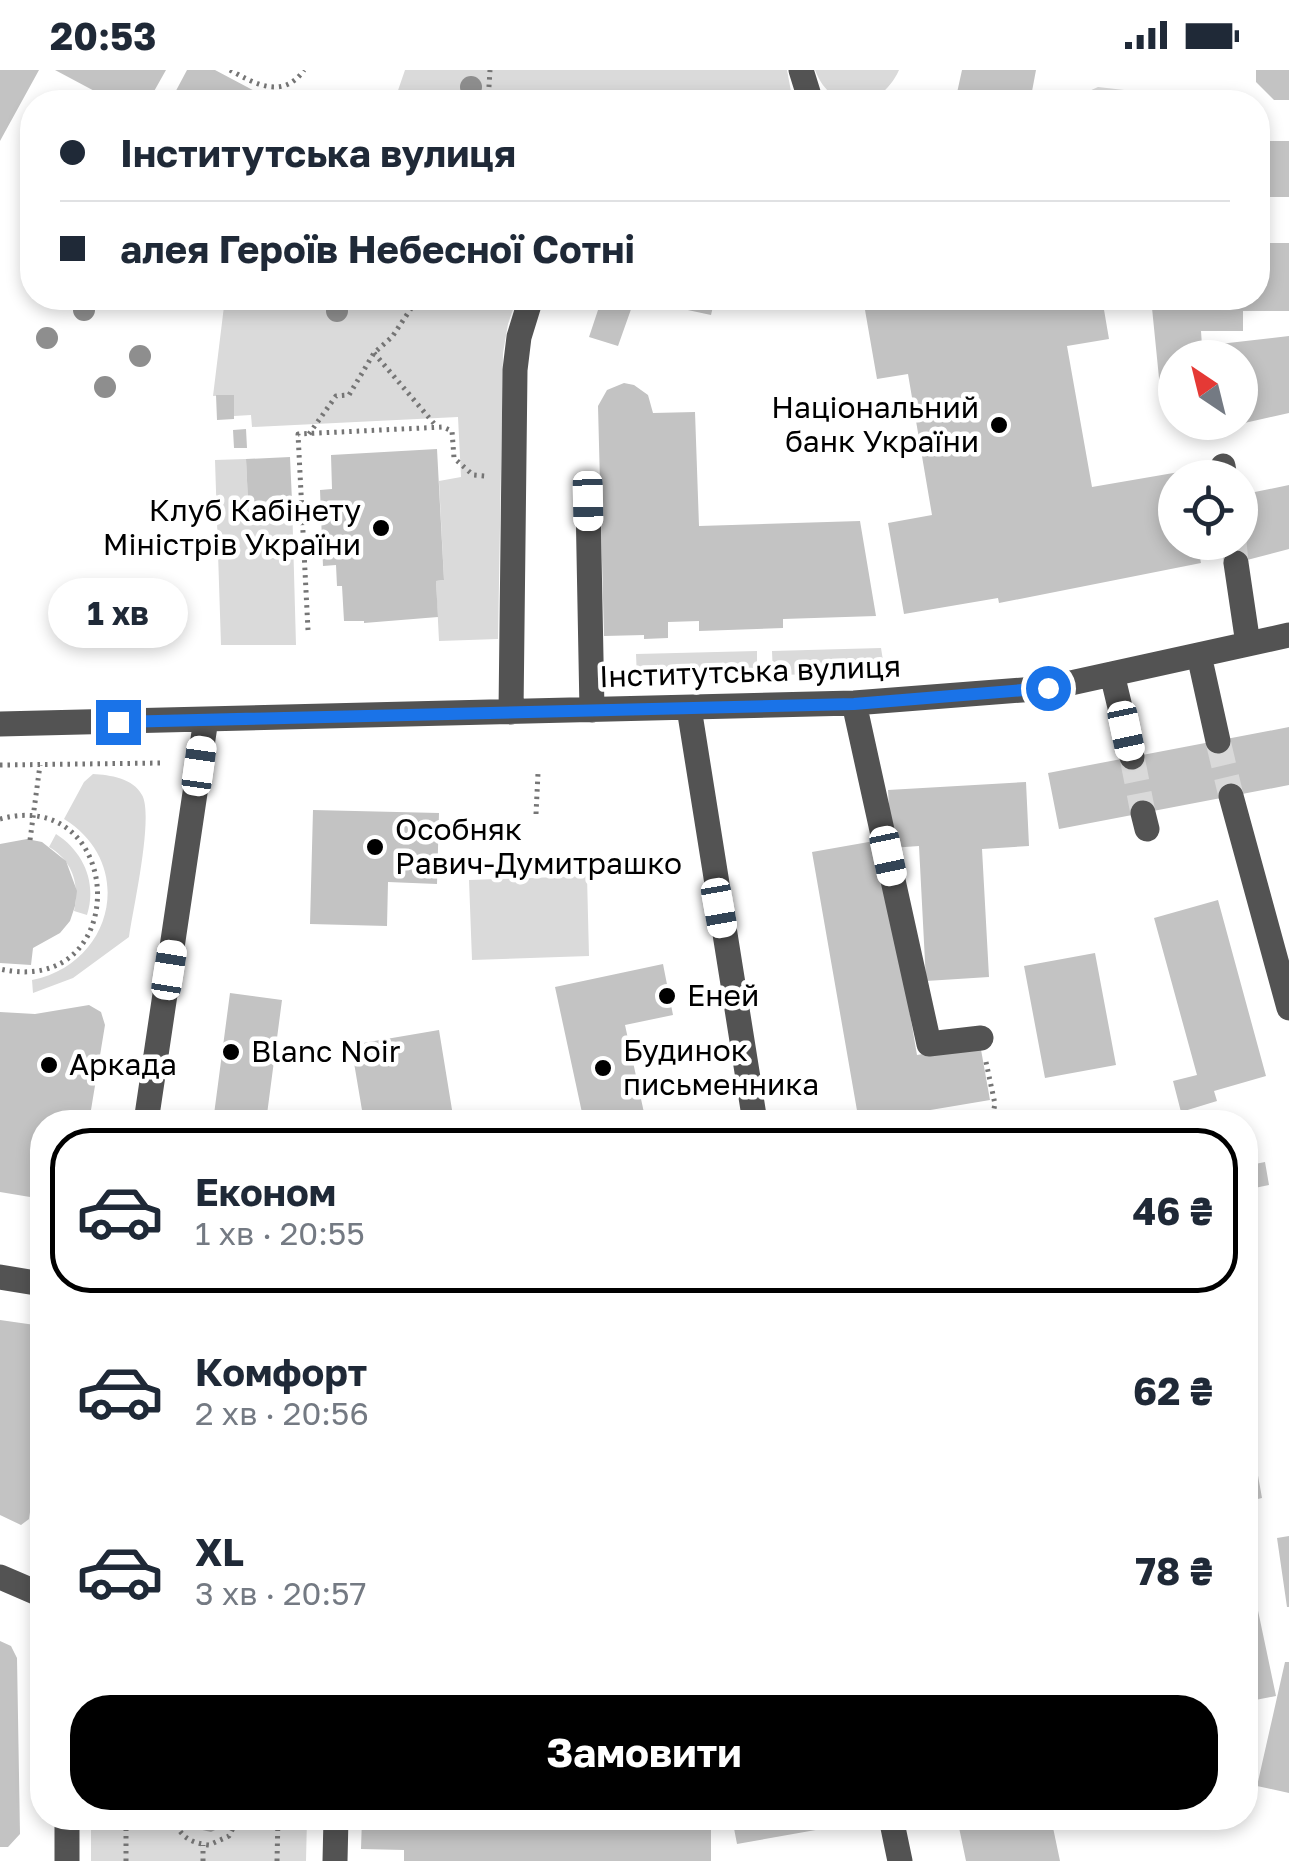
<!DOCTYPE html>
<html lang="uk">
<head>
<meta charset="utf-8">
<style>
	:root { --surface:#fff; --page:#f6f6f7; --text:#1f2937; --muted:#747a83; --line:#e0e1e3; --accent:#000 }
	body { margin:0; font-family:"Golos Text",sans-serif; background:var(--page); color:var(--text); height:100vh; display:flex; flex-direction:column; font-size:38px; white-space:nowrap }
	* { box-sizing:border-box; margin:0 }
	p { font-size:32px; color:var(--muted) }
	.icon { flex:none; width:55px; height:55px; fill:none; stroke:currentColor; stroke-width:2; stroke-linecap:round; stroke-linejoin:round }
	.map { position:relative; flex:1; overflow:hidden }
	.drawer { position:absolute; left:30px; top:1040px; width:1228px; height:720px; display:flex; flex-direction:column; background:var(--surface); border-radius:40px; box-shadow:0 5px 15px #0003 }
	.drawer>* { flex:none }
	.guide { position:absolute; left:20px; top:20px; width:1250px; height:220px; border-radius:40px; box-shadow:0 5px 15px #0003; display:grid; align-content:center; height:220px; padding:0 40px; background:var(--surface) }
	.needle { width:65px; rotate:325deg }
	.fabs { position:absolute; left:1158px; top:270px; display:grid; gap:20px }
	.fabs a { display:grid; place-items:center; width:100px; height:100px; border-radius:50%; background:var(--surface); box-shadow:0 5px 15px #0003; font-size:50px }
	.end { position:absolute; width:45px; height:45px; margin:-22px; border:12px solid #1a73e8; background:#fff; box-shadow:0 0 0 5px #fff }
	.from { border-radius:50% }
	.bubble { position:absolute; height:70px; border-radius:35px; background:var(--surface); box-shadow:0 5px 15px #0003; font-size:32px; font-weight:700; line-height:70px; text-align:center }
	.car { position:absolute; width:30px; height:60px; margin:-30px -15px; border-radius:12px; box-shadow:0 0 8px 2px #0007; background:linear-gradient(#fff 24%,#345 0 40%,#fff 0 76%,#345 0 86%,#fff 0) }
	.guide b { display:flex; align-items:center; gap:35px; height:95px; font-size:38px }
	.guide b+b { border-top:2px solid var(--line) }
	.guide i { width:25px; height:25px; background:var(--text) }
	ul { padding:18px 0 0; list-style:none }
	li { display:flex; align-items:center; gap:30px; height:165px; margin:0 20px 15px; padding:0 20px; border:5px solid transparent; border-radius:40px }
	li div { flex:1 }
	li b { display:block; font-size:38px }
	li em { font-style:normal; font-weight:700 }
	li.current { border-color:var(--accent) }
	li>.icon { width:90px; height:90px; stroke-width:1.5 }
	.cta { display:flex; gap:20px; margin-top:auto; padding:20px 40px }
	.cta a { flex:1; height:115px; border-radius:40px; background:var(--accent); color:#fff; font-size:40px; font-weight:700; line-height:115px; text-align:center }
	.status { display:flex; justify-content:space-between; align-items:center; height:70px; padding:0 50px; background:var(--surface); direction:ltr }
	.status svg { height:28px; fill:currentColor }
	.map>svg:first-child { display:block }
</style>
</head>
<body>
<div class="status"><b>20:53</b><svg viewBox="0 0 49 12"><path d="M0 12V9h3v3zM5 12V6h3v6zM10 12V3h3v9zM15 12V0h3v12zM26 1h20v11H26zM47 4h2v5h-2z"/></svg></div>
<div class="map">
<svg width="1289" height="1791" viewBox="0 0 1289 1791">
	<rect width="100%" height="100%" fill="#fff"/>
	<path fill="#dadada" d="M 405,0 L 787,0 L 793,32 L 394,32 Z
		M 815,0 L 899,0 C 880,42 832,45 815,0 Z
		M 1098,17 L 1177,26 L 1197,32 L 1082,32 L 1087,22 Z
		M 225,228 L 253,228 L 262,232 L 265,228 L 517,228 L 508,254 L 503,283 L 498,569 L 439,571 L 436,511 L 444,510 L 439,411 L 461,407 L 458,347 L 252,357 L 251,345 L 234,346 L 233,325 L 213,326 Z
		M 246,389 L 248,432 L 292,431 L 296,575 L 221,575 L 215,390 Z
		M 881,578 L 885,603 L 773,605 L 772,581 Z
		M 757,581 L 757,606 L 637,608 L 636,584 Z
		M 93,704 C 110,705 133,708 142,725 C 154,746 133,839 129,867 L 73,908 L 33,923 L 32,910 C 113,894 137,794 64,749 L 84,712 Z
		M 56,764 C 84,782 97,813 87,845 L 74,841 C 80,815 73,791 49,777 Z
		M 587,806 L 589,886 L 472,890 L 469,810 Z
		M 91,1748 L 307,1748 L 306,1791 L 91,1791 Z"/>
	<path fill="#a1a1a1" d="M 187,1748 L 225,1748 L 219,1758 L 211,1762 L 194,1758 Z"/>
	<path fill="#c3c3c3" d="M 0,0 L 39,0 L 0,71 Z
		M 55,0 L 166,0 L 148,32 L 115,32 Z
		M 187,0 L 215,0 L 275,32 L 170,32 Z
		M 962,0 L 1036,0 L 1030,32 L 955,32 Z
		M 1256,0 L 1289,0 L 1289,30 L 1274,30 L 1256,12 Z
		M 1258,71 L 1289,71 L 1289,127 L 1258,127 Z
		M 1258,143 L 1265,144 L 1265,167 L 1258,167 Z
		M 1258,173 L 1289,173 L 1289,241 L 1243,241 L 1243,261 L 1201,261 L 1202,276 L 1289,266 L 1289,343 L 1240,354 L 1240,288 L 1175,288 L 1175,336 L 1162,338 L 1151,228 L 1197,228 L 1198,239 L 1198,228 L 1258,228 Z
		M 602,228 L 635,228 L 618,276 L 589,267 Z
		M 686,228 L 715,228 L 711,245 L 683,239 Z
		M 935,228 L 1102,228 L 1109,269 L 1067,276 L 1092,417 L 1185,401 L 1186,408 L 1175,408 L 1175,472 L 1197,472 L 1201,493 L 999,533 L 998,528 L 904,544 L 888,453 L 932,445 L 908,304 L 877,309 L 865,240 Z
		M 624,313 L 634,315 L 648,325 L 653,343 L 695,342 L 699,456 L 860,451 L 876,546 L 783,549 L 783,558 L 699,561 L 699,551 L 668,552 L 668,568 L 644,569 L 644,565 L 604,566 L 598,336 L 607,320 Z
		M 216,325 L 234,325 L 234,349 L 217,350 Z
		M 246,359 L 247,378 L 234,378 L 233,360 Z
		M 437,379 L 444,510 L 436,511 L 438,547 L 364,553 L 364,551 L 344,551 L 342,516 L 337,516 L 336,495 L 323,496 L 320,420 L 332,419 L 331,385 Z
		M 290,387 L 292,431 L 248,432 L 246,389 Z
		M 1289,415 L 1289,479 L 1228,495 L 1225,472 L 1240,472 L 1240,425 Z
		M 1289,657 L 1289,715 L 1059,759 L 1048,703 Z
		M 1026,712 L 1029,776 L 982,779 L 989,907 L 926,911 L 919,776 L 891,778 L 888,720 Z
		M 313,740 L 439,743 L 437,814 L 388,812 L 387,856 L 310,854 Z
		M 27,769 L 42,772 L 66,791 L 77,821 L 75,836 L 70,851 L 60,863 L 33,878 L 31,895 L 0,893 L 0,774 Z
		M 880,770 L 917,985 L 980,974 L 990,1030 L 859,1052 L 812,782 Z
		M 1218,830 L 1266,1006 L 1214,1021 L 1217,1031 L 1181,1042 L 1173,1011 L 1197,1005 L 1154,848 Z
		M 1095,883 L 1116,995 L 1045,1008 L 1024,896 Z
		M 663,894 L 673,945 L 625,955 L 646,1052 L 584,1052 L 555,917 Z
		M 230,923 L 282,930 L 266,1052 L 213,1052 Z
		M 89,935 L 101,942 L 105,955 L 89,1052 L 42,1052 L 42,1129 L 0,1122 L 0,942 L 35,944 Z
		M 439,960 L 454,1052 L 364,1052 L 351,975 Z
		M 698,1040 L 701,1052 L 649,1052 L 649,1051 Z
		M 1265,1092 L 1269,1115 L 1245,1120 L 1245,1096 Z
		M 0,1250 L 42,1256 L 42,1359 L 29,1449 L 21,1455 L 0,1445 Z
		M 1257,1400 L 1262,1428 L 1245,1432 L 1245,1402 Z
		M 1289,1466 L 1289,1537 L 1287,1537 L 1277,1468 Z
		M 1245,1479 L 1276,1626 L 1245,1632 Z
		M 0,1571 L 11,1576 L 17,1588 L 20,1764 L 8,1777 L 0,1777 Z
		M 1285,1592 L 1289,1592 L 1289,1723 L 1257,1716 Z
		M 362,1748 L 711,1748 L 711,1791 L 404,1791 L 404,1780 L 361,1779 Z
		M 732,1748 L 825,1748 L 827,1758 L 737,1774 Z
		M 957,1748 L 1051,1748 L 1060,1791 L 966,1791 Z"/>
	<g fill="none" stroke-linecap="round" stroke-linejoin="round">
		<path stroke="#d9d9d9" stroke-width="25" stroke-dasharray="25 12" stroke-linecap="butt" d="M 1234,472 L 1236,493
			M 1218,671 L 1231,726
			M 1132,687 L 1143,743"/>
		<path stroke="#757575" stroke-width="5" stroke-dasharray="2.5 5" stroke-linecap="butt" d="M 230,0 C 255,14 283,30 304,0
			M 488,32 L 490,0
			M 374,283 L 437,357
			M 309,364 L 336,326 L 349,325 L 374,283 L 392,267 L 418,228
			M 308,560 L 298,364 L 443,357 L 452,361 L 454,388 L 473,405 L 485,406
			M 0,695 L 161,693
			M 536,744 L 538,703
			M 0,749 C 126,715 134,929 0,899
			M 30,770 L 40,695
			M 986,992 L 995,1034 L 991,1052
			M 41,1477 L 42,1470
			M 174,1748 C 179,1766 190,1773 209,1775 L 229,1766 L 238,1748
			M 126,1791 L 126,1748
			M 203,1791 L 203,1775
			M 277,1791 L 278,1748"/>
		<path stroke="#535353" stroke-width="25" d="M 801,0 L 811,32
			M 1223,396 L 1225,408
			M 588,431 L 592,640
			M 1236,493 L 1248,574
			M 1199,585 L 1218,671
			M 1112,604 L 1132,687
			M 854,633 L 929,974 L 981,968
			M 689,638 L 755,1052
			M 511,642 L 515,300 L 519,267 L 531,228
			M 0,654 L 854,633 L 1048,618 L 1289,565
			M 1231,726 L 1289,938
			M 1143,743 L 1147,759
			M 146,1052 L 206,649
			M 0,1207 L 42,1214
			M 0,1507 L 42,1525
			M 891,1748 L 900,1791
			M 67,1791 L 67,1748
			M 335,1791 L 336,1748"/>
	</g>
	<g fill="#8e8e8e">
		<circle cx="471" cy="17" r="11"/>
		<circle cx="84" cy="240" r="11"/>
		<circle cx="337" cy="241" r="11"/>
		<circle cx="47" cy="268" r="11"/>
		<circle cx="140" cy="286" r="11"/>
		<circle cx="105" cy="317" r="11"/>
	</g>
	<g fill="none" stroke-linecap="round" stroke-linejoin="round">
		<path stroke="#1a73e8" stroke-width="12" d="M 118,652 L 854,634 L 1048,618"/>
	</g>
	<g fill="#000" stroke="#fff" stroke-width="4">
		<circle cx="999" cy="355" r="10"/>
		<circle cx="381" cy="458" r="10"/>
		<circle cx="375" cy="777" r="10"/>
		<circle cx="667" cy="926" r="10"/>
		<circle cx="231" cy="982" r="10"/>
		<circle cx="49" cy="995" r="10"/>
		<circle cx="603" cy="998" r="10"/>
	</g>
	<g text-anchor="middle" stroke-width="9" stroke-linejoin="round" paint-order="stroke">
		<g font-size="30" fill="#000" stroke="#fff" text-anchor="start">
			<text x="979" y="348" text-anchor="end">Національний<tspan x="979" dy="34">банк України</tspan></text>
			<text x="361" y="451" text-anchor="end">Клуб Кабінету<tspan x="361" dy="34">Міністрів України</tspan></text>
			<text x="395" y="770">Особняк<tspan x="395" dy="34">Равич-Думитрашко</tspan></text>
			<text x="687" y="936">Еней</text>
			<text x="623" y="991">Будинок<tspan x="623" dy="34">письменника</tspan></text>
			<text x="251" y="992">Blanc Noir</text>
			<text x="69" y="1005">Аркада</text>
		</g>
		<g font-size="30" fill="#000" stroke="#fff">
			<text transform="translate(750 602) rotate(-2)" y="10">Інститутська вулиця</text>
		</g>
	</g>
</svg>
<div class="fabs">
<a><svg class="needle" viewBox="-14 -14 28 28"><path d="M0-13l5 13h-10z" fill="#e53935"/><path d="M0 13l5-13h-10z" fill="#747a83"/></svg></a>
<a><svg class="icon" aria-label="locate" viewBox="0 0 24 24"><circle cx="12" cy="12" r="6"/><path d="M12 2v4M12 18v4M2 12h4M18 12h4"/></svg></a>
</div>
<i class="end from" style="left:1048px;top:618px"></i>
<i class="end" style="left:118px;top:652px"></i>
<div class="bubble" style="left:48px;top:508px;width:140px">1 хв</div>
<i class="car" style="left:588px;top:431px;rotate:179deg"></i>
<i class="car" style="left:1126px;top:661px;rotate:168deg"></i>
<i class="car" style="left:199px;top:696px;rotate:8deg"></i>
<i class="car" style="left:888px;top:786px;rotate:168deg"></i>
<i class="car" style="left:719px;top:838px;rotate:170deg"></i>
<i class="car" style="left:169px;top:900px;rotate:9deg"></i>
<div class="guide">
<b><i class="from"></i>Інститутська вулиця</b>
<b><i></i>алея Героїв Небесної Сотні</b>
</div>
<section class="drawer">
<ul>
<li class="current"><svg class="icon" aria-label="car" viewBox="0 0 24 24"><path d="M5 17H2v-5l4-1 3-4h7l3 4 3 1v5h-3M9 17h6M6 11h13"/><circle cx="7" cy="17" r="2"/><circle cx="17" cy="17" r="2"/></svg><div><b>Економ</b><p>1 хв · 20:55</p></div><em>46 ₴</em></li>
<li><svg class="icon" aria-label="car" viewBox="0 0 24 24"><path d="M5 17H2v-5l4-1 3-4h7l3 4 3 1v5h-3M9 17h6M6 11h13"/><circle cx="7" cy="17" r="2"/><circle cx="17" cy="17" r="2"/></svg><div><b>Комфорт</b><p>2 хв · 20:56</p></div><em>62 ₴</em></li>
<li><svg class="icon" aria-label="car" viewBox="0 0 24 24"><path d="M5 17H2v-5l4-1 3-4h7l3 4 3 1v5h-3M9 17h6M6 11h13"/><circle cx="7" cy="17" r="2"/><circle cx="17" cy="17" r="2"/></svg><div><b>XL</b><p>3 хв · 20:57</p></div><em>78 ₴</em></li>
</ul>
<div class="cta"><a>Замовити</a></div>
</section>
</div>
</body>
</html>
